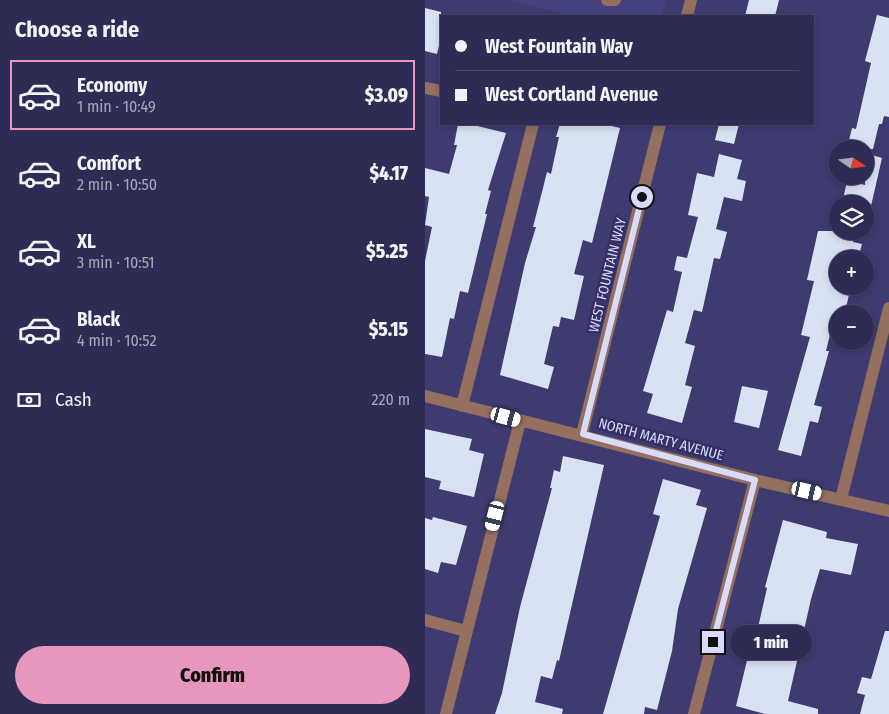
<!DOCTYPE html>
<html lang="en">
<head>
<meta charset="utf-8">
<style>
	:root { --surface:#2e2c54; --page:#36345a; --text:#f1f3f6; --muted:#a7a7b8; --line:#49486b; --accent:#e797bd }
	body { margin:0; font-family:"Fira Sans Condensed",sans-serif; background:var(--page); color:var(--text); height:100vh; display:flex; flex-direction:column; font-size:19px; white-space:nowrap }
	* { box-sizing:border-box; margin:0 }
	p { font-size:16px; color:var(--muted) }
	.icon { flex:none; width:28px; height:28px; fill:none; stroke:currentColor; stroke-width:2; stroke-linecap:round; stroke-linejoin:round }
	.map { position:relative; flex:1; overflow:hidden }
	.side { display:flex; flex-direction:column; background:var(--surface); width:425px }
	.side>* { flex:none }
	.top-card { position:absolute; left:15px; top:15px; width:374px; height:110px; border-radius:0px; box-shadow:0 2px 8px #0003,0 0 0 1px var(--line); display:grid; align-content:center; height:110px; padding:0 15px; background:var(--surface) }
	.needle { width:32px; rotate:104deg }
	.tools { position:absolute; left:404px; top:140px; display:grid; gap:10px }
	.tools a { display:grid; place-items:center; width:45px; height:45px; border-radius:50%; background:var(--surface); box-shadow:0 2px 8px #0003,0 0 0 1px var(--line); font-size:25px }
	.end { position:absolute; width:22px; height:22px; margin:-11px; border:6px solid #d9dbfb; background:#111; box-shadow:0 0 0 2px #111 }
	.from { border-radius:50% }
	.bubble { position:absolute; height:35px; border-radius:18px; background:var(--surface); box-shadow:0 2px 8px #0003,0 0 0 1px var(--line); font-size:16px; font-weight:800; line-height:35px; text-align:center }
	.car { position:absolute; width:15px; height:30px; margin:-15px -8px; border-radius:6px; box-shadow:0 0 4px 1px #0007; background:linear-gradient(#fff 24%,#345 0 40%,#fff 0 76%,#345 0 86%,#fff 0) }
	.top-card b { display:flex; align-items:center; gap:18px; height:48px; font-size:19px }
	.top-card b+b { border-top:1px solid var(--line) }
	.top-card i { width:12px; height:12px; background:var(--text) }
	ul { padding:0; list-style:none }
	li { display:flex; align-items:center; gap:15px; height:70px; margin:0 10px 8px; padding:0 5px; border:2px solid transparent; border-radius:0px }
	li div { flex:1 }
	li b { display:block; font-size:19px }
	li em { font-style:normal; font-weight:800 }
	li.selected { border-color:var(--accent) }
	li>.icon { width:45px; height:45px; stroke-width:1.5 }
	h2 { padding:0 15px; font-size:22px; line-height:60px }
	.pay { display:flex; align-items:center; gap:12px; height:55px; padding:0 15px; font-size:19px }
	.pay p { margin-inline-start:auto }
	.action { display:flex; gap:10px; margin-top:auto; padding:10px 15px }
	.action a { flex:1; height:58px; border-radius:30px; background:var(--accent); color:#111; font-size:20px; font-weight:800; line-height:58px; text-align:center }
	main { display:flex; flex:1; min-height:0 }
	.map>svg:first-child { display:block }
</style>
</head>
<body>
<main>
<section class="side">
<h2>Choose a ride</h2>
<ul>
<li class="selected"><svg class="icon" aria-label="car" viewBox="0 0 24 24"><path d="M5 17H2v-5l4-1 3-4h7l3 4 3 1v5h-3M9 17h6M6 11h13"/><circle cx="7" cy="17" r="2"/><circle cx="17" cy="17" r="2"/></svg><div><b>Economy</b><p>1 min · 10:49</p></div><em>$3.09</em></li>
<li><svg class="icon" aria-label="car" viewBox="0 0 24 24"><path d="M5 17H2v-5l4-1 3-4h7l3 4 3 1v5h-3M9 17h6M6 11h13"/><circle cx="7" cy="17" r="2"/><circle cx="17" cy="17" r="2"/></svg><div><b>Comfort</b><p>2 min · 10:50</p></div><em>$4.17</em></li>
<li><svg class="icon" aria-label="car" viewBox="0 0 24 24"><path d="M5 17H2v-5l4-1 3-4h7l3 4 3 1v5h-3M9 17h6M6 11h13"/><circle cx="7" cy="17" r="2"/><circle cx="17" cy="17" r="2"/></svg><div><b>XL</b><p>3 min · 10:51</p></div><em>$5.25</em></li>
<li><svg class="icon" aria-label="car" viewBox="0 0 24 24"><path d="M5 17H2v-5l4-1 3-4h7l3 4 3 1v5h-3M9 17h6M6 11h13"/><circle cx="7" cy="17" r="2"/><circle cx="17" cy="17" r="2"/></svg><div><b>Black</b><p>4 min · 10:52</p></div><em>$5.15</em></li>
</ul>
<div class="pay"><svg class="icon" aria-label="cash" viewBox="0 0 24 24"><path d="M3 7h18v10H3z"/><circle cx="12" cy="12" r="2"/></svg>Cash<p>220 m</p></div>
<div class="action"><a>Confirm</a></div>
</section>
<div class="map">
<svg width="464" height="714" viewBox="0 0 464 714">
	<rect width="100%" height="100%" fill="#3d3b70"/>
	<path fill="#44427e" d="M 83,0 L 241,0 L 237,16 L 148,16 Z"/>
	<path fill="#d9e2f2" d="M 324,0 L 354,0 L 350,16 L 320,16 Z
		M 0,8 L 16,12 L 16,37 L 12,54 L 0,51 Z
		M 452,15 L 464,18 L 464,117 L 459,116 L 457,124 L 454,124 L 448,149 L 422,149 L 427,128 L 431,129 L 446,63 L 440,61 Z
		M 33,124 L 44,124 L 81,133 L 63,190 L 66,191 L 60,214 L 62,214 L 43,293 L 35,291 L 29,319 L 25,318 L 17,357 L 0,354 L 0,261 L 7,227 L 0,225 L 4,197 L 0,196 L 0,168 L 24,174 L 32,145 L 29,145 Z
		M 135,124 L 178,124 L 195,128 L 167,243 L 158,240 L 149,274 L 159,276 L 149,320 L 136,317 L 134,327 L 128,326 L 119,364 L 129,367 L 123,389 L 75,375 L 100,263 L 111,227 L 108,227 L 117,192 L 122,172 L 126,174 L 134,137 L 131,137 Z
		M 294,124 L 314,124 L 309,144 L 290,140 Z
		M 440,153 L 457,158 L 446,206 L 437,203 L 417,204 L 422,181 L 440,185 Z
		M 294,154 L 317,160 L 312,179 L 321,181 L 317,201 L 299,197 L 291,229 L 302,232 L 295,259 L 289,258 L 277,312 L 269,310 L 260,343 L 270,346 L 260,385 L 267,387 L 257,423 L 222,413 L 228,394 L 218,391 L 242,310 L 248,312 L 257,272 L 249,270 L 252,256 L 262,258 L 273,217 L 263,215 L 272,173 L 289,177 Z
		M 393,231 L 430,231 L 428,242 L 437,244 L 433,259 L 412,259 L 412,286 L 426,286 L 420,312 L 411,310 L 401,351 L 404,351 L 389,405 L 397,407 L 393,423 L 385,421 L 376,456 L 353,450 L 385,337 L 376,335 L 389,281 L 382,280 Z
		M 317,386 L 343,391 L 334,428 L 309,422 Z
		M 0,429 L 47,439 L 44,450 L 59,454 L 49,497 L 14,489 L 16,481 L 0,477 Z
		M 138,456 L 179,465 L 134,661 L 132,660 L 127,679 L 116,676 L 110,702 L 138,709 L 137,714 L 70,714 L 77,693 L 95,607 L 127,488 L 125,488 L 129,470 L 135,472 Z
		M 238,479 L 276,490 L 271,505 L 282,508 L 253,609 L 247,651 L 232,710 L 220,707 L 219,714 L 178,714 L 235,516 L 228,514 Z
		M 8,517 L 42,526 L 31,565 L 16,562 L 13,573 L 0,569 L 0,518 L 7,520 Z
		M 358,520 L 402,532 L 401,538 L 433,544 L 426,575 L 395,569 L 386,599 L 363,701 L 393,709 L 393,714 L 340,714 L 311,706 L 326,644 L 329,645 L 342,588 L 340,587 Z
		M 460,631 L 464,631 L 464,714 L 435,714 L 440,695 L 432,693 L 437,677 L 446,679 Z"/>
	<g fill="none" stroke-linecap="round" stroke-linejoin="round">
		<path stroke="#956f5f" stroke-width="12" d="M 182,0 L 190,0
			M 262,16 L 266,0
			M 0,88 L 16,91
			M 0,396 L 330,480 L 464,511
			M 37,406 L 108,124
			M 157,434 L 235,124
			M 416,499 L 464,308
			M 0,620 L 41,631
			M 21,714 L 95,421
			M 269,714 L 330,480"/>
	</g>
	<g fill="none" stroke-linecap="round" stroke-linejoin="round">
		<path stroke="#d9dbfb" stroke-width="6" d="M 217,197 L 158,434 L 330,480 L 288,642"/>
	</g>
	<g text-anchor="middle" stroke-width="5" stroke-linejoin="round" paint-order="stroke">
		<g font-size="14" fill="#d9dbfb" stroke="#333064">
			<text transform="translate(182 275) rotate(-76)" y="5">WEST FOUNTAIN WAY</text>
			<text transform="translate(236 439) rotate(15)" y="5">NORTH MARTY AVENUE</text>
		</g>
	</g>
</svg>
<div class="tools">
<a><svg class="needle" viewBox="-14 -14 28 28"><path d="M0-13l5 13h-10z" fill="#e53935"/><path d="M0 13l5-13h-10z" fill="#a7a7b8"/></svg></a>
<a><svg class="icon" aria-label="layers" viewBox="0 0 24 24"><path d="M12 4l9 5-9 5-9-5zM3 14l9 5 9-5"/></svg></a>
<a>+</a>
<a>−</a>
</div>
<i class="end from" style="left:217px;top:197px"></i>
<i class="end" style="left:288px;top:642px"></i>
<div class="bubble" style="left:305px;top:625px;width:82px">1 min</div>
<i class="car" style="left:81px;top:417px;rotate:105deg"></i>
<i class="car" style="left:382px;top:491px;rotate:103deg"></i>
<i class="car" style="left:70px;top:516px;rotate:194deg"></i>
<div class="top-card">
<b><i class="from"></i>West Fountain Way</b>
<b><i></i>West Cortland Avenue</b>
</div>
</div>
</main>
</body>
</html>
